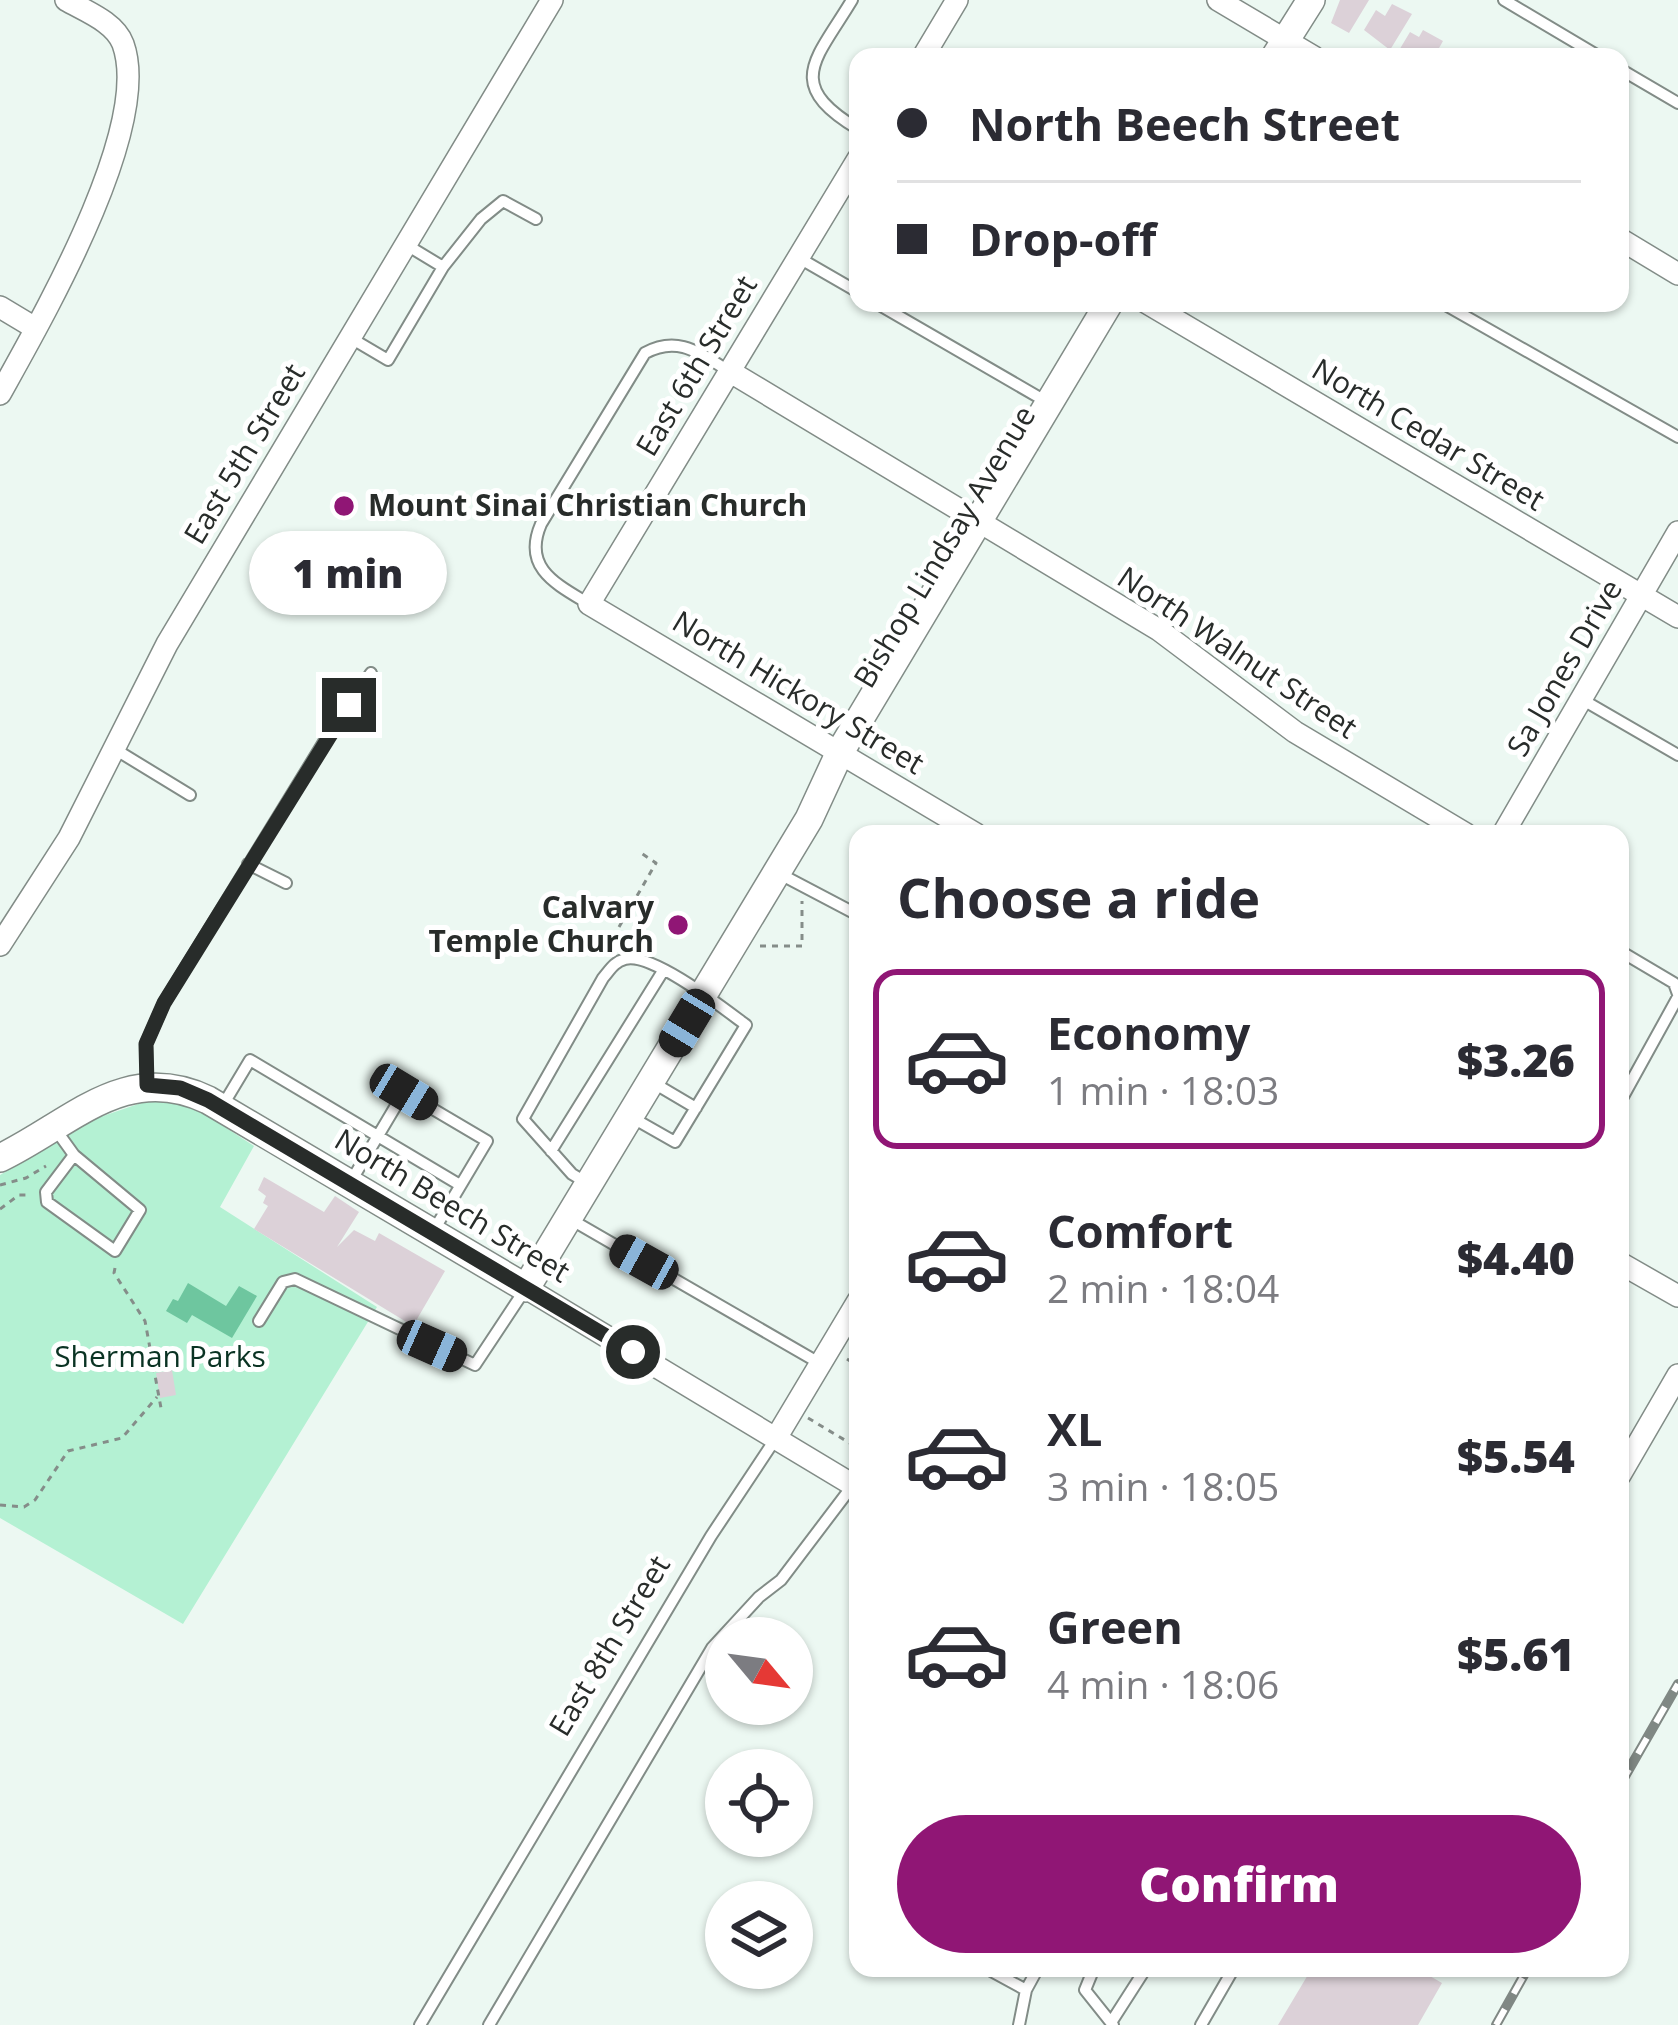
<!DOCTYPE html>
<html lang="en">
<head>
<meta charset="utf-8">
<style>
	:root { --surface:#fff; --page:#f7f7f7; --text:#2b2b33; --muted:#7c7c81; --line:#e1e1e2; --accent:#901675 }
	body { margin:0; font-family:"Open Sans",sans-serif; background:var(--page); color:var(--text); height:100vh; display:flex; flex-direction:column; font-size:45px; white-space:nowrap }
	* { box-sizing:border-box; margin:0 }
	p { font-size:39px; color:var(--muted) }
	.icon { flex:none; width:66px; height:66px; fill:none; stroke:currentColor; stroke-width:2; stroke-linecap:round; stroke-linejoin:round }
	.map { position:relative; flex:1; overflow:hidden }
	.side { position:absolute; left:849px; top:825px; width:780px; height:1152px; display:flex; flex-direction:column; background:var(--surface); border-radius:24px; box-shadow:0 3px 9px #0004 }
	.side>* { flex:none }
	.banner { position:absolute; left:849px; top:48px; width:780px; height:264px; border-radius:24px; box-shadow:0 3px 9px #0004; display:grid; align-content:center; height:264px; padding:0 48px; background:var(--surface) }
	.needle { width:78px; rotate:119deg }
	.tools { position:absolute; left:705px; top:1617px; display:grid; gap:24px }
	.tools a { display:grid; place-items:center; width:108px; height:108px; border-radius:50%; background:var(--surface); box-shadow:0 3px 9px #0004; font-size:60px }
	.end { position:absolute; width:54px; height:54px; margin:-27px; border:15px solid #282c2a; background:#fff; box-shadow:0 0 0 6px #fff }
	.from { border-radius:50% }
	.bubble { position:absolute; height:84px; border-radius:42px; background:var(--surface); box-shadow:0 3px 9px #0004; font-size:39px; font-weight:800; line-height:84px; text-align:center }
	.car { position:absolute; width:36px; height:72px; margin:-36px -18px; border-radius:15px; box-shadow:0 0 9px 3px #0007; background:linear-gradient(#222 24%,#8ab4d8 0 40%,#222 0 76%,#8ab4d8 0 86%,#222 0) }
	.banner b { display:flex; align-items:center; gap:42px; height:114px; font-size:45px }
	.banner b+b { border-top:3px solid var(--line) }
	.banner i { width:30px; height:30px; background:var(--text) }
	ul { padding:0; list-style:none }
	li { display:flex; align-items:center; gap:36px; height:180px; margin:0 24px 18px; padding:0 24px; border:6px solid transparent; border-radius:24px }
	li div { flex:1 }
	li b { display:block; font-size:45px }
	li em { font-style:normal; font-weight:800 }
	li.active { border-color:var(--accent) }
	li>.icon { width:108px; height:108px; stroke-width:1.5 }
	h2 { padding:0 48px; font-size:54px; line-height:144px }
	.primary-button { display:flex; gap:24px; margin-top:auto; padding:24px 48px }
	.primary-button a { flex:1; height:138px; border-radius:72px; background:var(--accent); color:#fff; font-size:48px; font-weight:800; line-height:138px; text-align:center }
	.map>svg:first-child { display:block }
</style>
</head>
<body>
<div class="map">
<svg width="1678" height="2025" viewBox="0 0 1678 2025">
	<rect width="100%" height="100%" fill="#ecf8f2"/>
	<path fill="#b4f1d3" d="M 156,1098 L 191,1105 L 254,1146 L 220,1207 L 377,1307 L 183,1624 L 0,1518 L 0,1175 L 97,1118 Z"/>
	<path fill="#6ec69f" d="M 188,1283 L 226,1306 L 239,1286 L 257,1296 L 232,1338 L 192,1315 L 187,1323 L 166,1311 L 173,1299 L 178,1301 Z"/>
	<path fill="#dcd1d8" d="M 1340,0 L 1369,0 L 1349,33 L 1331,23 Z
		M 1392,4 L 1412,14 L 1390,50 L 1364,30 L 1376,10 L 1385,16 Z
		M 1423,30 L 1443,41 L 1434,57 L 1407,57 L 1398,52 L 1410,32 L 1419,37 Z
		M 264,1177 L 324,1212 L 335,1196 L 359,1212 L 337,1247 L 354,1230 L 375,1241 L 379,1233 L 445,1271 L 413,1326 L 254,1229 L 268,1206 L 263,1203 L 266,1196 L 258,1190 Z
		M 172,1370 L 176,1395 L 160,1398 L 156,1373 Z
		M 1312,1968 L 1416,1968 L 1442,1983 L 1418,2025 L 1278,2025 Z"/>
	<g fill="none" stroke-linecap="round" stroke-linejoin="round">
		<defs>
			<path id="service" d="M 852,0 C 816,60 783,84 858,129
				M 1504,0 L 1600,57
				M 1620,69 L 1678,103
				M 405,244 L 443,267 L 481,219 L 503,201 L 536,219
				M 799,258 L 858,292
				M 876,303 L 1047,402
				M 1442,303 L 1678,437
				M 349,337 L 388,360 L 443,267
				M 589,604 C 556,584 522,568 541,524 L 645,353 C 678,335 699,353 729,371
				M 1583,700 L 1678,755
				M 113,748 L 190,795
				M 248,864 L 286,883
				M 780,874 L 858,915
				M 1620,951 L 1674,983 L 1678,994
				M 652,1082 L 696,1108
				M 147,1085 L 146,1044 L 164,1003 L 327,737 L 371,673
				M 1620,1102 L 1678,997
				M 223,1105 L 250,1060 L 460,1185
				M 56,1130 L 74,1155 L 140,1210 L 115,1251 L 47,1202 L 46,1192 L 74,1155
				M 551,1151 L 663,971
				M 350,1183 L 404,1092 L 487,1141 L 434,1230
				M 587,1183 L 572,1174 L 523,1119 L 603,978 C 610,970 614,962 625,959 C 652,952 723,1008 746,1025 L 675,1142 L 631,1117
				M 570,1219 L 821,1364
				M 259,1321 L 283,1282 L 295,1279 L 475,1365 L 526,1288
				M 986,1968 L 1026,1990
				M 1094,1968 L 1085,1990 L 1113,2025
				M 1112,2021 L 1146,1968
				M 420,2025 L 711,1536 L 776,1438
				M 489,2025 L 712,1648 L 759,1597 L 781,1580 L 853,1485
				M 1019,2025 L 1026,1990 L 1038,1968
				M 1201,2025 L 1234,1968"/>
			<path id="minor" d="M 1218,0 L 1314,57
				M 923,57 L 957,0
				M 858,159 L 589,604 L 976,834
				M 1620,239 L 1678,274
				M 1147,303 L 1678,617
				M 0,307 L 35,328
				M 729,371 L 1159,630 L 1295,732 L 1466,834
				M 0,394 C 41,320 153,127 123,44 C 115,22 85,11 66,0
				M 1503,834 L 1678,532
				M 0,945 L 69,838 L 167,644 L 552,0
				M 1620,1263 L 1678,1296
				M 526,1288 L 858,1488
				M 776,1438 L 858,1301
				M 1620,1475 L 1678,1375"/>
			<path id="tertiary" d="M 1275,57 L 1311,0
				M 0,1158 C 71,1124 125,1060 208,1100 L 526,1288 L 809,819 L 840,752 L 1109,303"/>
		</defs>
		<use href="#service" stroke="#828c87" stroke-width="14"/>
		<use href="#minor" stroke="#828c87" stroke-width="24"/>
		<use href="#tertiary" stroke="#828c87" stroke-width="30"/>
		<path stroke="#858d89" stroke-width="3" stroke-dasharray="6 6" stroke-linecap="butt" d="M 619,927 L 656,863 L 641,853
			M 760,946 L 802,946 L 802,901
			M 0,1185 L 26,1178 L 46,1166
			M 0,1209 L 19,1195 L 30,1195
			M 115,1268 L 114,1273 L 145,1321 L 161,1408
			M 847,1359 L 858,1366
			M 808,1418 L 858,1448
			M 0,1505 L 24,1507 L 35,1500 L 68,1451 L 122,1438 L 157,1397"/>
		<use href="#service" stroke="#fff" stroke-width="10"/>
		<use href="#minor" stroke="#fff" stroke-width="21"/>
		<use href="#tertiary" stroke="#fff" stroke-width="27"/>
		<defs>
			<path id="rail" d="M 1620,1785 L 1678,1684
				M 1496,2025 L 1528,1968"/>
		</defs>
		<use href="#rail" stroke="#808884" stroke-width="10"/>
		<use href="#rail" stroke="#fff" stroke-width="6" stroke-dasharray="18" stroke-linecap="butt"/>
	</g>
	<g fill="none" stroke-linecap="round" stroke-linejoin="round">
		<path stroke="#282c2a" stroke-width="15" d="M 349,705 L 164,1003 L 146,1044 L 147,1085 L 180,1088 L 208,1100 L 633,1352"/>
	</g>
	<g fill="#901675" stroke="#fff" stroke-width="4.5">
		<circle cx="344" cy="506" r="12"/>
		<circle cx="678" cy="925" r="12"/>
	</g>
	<g text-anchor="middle" stroke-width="10" stroke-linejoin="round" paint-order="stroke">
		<g font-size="30" fill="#282c2a" stroke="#fff">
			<text transform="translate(697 366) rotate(-59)" y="10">East 6th Street</text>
			<text transform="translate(1428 435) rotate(31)" y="10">North Cedar Street</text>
			<text transform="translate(245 454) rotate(-59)" y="10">East 5th Street</text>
			<text transform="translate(945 547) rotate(-59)" y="10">Bishop Lindsay Avenue</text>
			<text transform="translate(1237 653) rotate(34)" y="10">North Walnut Street</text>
			<text transform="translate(1565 668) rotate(-60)" y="10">Sa Jones Drive</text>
			<text transform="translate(798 693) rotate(31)" y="10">North Hickory Street</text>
			<text transform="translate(452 1206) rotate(31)" y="10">North Beech Street</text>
			<text transform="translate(610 1646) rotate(-59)" y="10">East 8th Street</text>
		</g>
		<g font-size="30" font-weight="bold" fill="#282c2a" stroke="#fff" text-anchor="start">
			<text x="368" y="516">Mount Sinai Christian Church</text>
			<text x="654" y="918" text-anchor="end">Calvary<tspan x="654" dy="34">Temple Church</tspan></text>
		</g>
		<g font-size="30" fill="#0a3323" stroke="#fff">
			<text x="160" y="1367">Sherman Parks</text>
		</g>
	</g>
</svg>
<div class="tools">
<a><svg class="needle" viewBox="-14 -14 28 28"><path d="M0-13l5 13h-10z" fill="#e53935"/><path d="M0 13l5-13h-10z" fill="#7c7c81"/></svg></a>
<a><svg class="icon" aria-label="locate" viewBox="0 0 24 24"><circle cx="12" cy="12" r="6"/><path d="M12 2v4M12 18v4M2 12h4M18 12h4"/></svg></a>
<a><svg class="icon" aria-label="layers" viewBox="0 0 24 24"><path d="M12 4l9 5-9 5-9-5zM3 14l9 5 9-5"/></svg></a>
</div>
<i class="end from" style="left:633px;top:1352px"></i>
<i class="end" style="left:349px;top:705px"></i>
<div class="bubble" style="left:249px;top:531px;width:198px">1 min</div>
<i class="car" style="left:687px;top:1023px;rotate:211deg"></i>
<i class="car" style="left:404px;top:1092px;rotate:121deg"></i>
<i class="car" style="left:644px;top:1262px;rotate:299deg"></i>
<i class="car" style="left:432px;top:1346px;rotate:114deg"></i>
<div class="banner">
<b><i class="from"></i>North Beech Street</b>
<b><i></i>Drop-off</b>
</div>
<section class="side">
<h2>Choose a ride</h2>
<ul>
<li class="active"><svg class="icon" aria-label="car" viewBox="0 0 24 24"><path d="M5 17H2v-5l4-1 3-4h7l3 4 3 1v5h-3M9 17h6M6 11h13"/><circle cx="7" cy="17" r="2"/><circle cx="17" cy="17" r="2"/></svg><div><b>Economy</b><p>1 min · 18:03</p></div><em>$3.26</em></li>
<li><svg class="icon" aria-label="car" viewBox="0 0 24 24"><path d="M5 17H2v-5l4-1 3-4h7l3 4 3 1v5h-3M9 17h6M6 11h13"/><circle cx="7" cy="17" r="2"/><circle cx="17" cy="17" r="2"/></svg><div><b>Comfort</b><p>2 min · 18:04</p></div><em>$4.40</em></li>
<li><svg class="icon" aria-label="car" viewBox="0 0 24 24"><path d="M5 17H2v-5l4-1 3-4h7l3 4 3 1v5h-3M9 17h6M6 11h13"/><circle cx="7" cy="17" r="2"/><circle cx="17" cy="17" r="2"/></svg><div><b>XL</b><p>3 min · 18:05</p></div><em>$5.54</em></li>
<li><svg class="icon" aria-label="car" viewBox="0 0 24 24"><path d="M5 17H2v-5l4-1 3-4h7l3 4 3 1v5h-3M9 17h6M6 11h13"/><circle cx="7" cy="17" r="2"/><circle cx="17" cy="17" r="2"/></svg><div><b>Green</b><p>4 min · 18:06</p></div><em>$5.61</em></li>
</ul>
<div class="primary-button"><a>Confirm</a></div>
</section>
</div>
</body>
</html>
